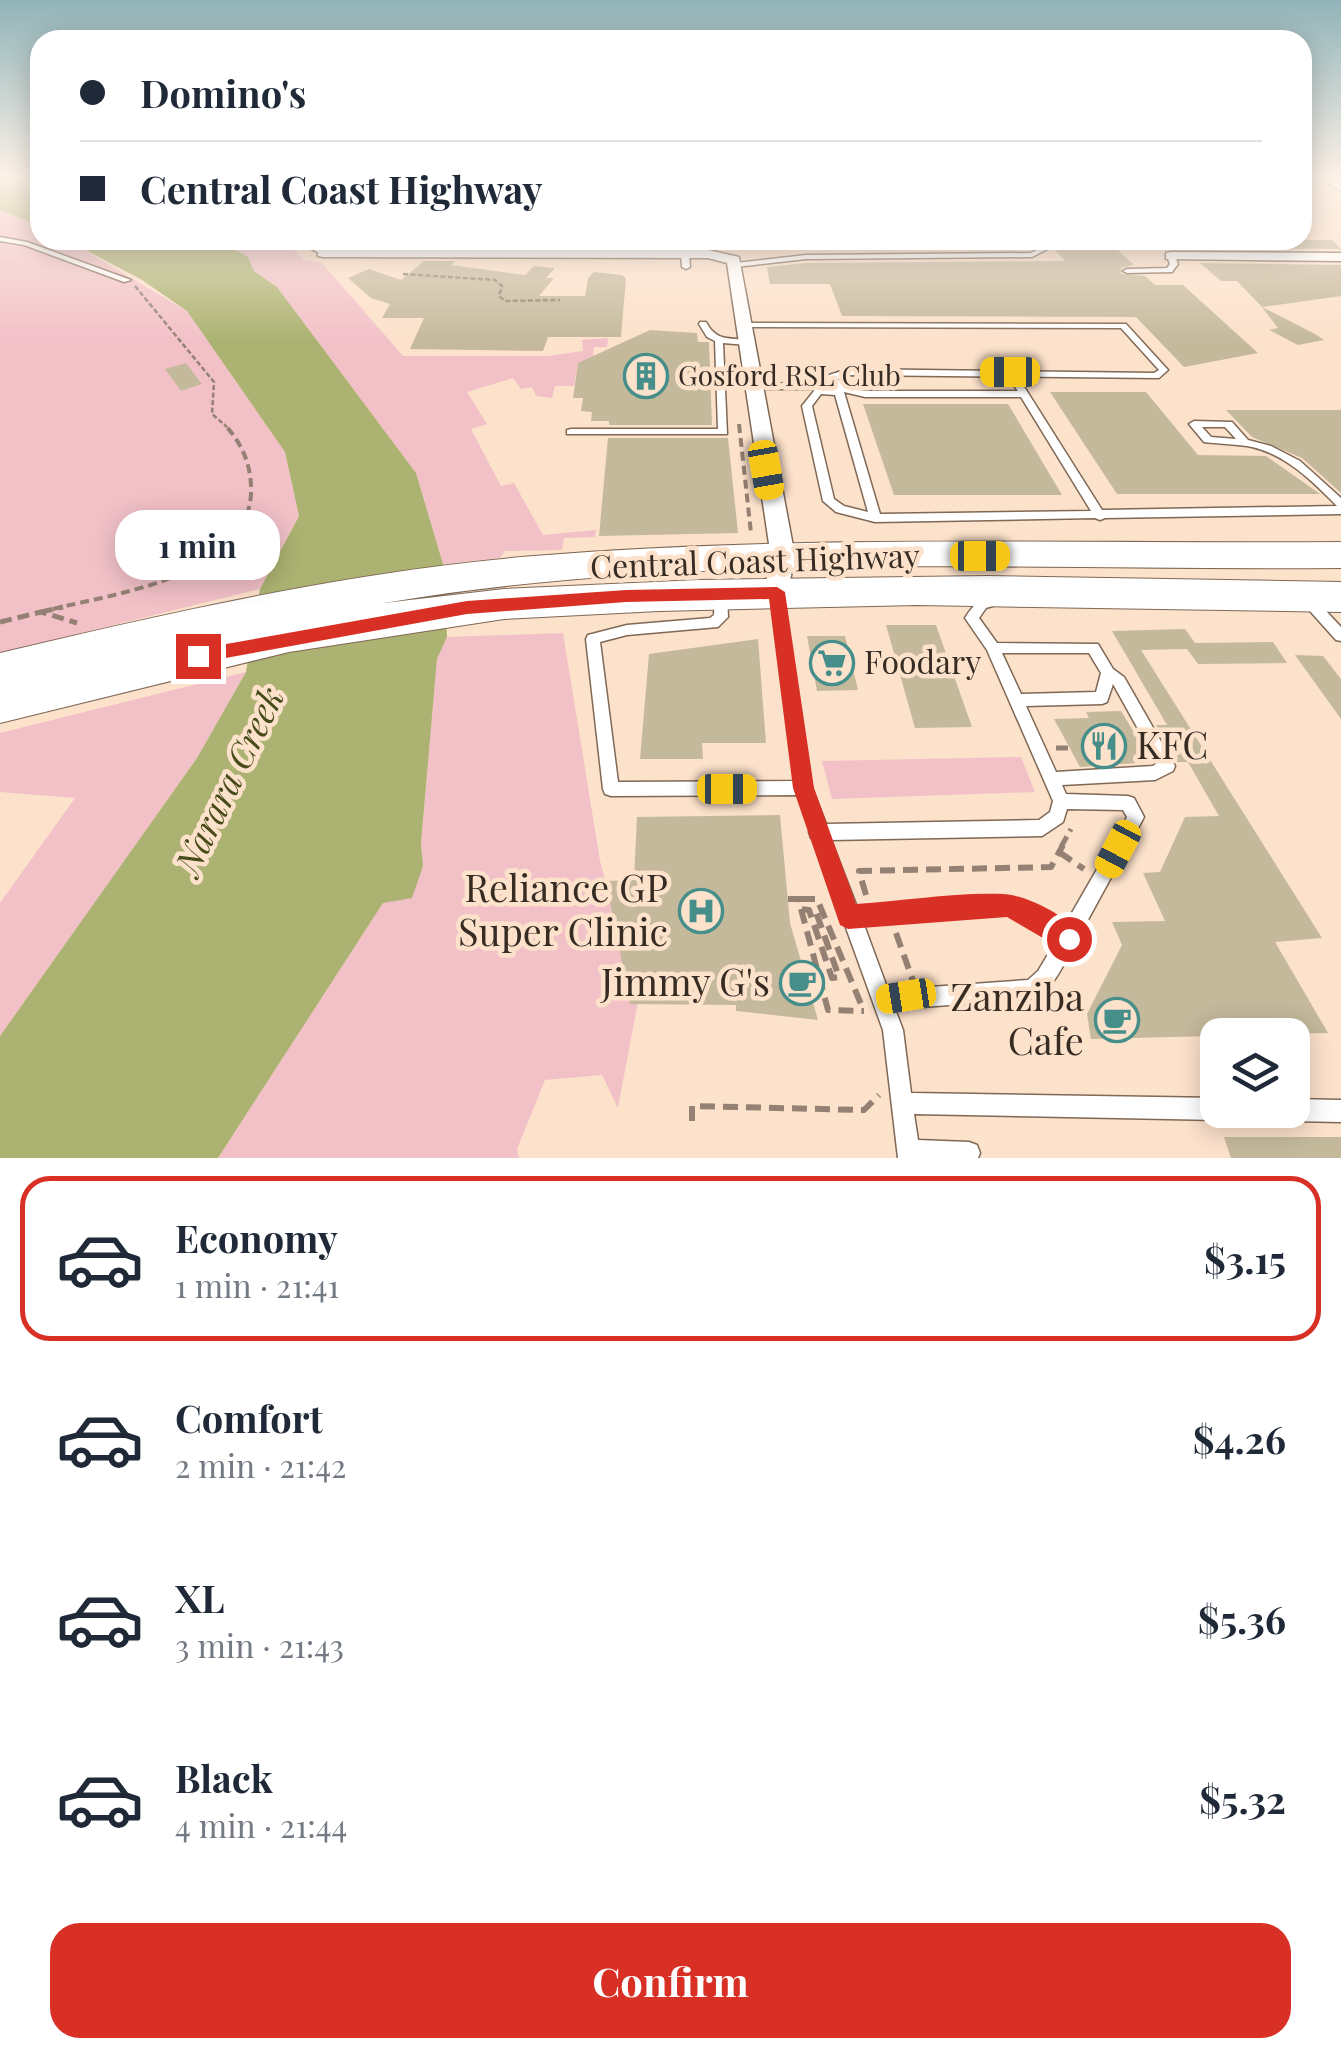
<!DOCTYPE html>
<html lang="en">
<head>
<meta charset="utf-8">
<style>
	:root { --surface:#fff; --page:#f6f6f7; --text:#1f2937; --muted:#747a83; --line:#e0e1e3; --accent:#d93025 }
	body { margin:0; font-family:"Playfair Display",serif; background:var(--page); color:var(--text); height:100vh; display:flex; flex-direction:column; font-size:38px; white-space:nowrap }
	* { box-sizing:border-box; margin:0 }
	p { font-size:32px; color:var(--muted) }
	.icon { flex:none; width:55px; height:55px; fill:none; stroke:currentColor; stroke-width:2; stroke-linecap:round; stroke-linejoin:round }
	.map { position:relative; height:1158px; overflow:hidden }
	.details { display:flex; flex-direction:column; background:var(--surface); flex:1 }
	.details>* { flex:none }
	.banner { position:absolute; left:30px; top:30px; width:1282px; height:220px; border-radius:30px; box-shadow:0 5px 25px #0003; display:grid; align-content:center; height:220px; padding:0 50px; background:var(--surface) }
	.tools { position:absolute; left:1200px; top:1018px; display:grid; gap:20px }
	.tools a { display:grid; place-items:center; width:110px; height:110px; border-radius:20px; background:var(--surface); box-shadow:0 5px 25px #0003; font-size:50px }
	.end { position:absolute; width:45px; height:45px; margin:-22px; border:12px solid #d93025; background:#fff; box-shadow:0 0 0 5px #fff }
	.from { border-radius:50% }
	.bubble { position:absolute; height:70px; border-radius:30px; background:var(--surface); box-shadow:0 5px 25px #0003; font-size:32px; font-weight:700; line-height:70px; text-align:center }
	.car { position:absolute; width:30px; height:60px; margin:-30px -15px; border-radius:12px; box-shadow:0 0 8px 2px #0007; background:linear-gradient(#f5c518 24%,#345 0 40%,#f5c518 0 76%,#345 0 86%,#f5c518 0) }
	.banner b { display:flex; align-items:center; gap:35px; height:95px; font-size:38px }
	.banner b+b { border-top:2px solid var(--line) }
	.banner i { width:25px; height:25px; background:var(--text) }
	ul { padding:18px 0 0; list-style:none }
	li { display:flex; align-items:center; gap:30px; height:165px; margin:0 20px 15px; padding:0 30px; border:5px solid transparent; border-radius:30px }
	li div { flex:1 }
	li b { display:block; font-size:38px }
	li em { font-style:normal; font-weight:700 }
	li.selected { border-color:var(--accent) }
	li>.icon { width:90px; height:90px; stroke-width:1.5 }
	.cta { display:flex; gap:20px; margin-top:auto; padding:20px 50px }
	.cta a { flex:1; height:115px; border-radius:30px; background:var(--accent); color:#fff; font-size:40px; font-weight:700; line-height:115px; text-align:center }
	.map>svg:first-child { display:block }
</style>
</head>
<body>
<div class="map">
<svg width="1341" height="1158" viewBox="0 0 1341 1158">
	<rect width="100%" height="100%" fill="#fce1cb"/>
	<path fill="#f2c1c8" d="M 0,210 L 40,226 L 40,240 L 67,240 L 187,311 L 285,452 L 299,516 L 260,589 L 0,653 Z
		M 217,240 L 285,240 L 303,260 L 322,263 L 403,356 L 548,356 L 583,351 L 582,340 L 608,338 L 607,347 L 594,347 L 593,356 L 600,358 L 578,363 L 574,386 L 555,386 L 552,398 L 536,396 L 532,387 L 521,389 L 513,378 L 467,392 L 487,424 L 471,429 L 501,486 L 514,483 L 543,535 L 596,530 L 595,537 L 564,538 L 562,550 L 505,551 L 500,558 L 443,564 L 416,473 L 277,287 L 254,271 L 247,257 Z
		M 563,633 L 600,861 L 638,1001 L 618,1108 L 602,1075 L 545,1080 L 517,1149 L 519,1158 L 218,1158 L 383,903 L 423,866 L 421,843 L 437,659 L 447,637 Z
		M 246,672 L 197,758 L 0,1036 L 0,903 L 75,798 L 0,792 L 0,733 Z
		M 1021,757 L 1035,792 L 832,799 L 822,761 Z"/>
	<path fill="#acb271" d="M 0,179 L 40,179 L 40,226 L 0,210 Z
		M 67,240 L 217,240 L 248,257 L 254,271 L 277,287 L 416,473 L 443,564 L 447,637 L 437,659 L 421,843 L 423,866 L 412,898 L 383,903 L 218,1158 L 0,1158 L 0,1036 L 197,758 L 246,672 L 260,589 L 299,516 L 285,452 L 187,311 L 142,280 Z"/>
	<path fill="#c5b99c" d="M 1172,240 L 1333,240 L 1341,249 L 1182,248 Z
		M 1117,249 L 1134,265 L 1121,268 L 1121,274 L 1145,276 L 1155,285 L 1183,285 L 1258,353 L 1184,367 L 1136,317 L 842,316 L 830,284 L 770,284 L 767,267 L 806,263 L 1065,261 L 1055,250 Z
		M 424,261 L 455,261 L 451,265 L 525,275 L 534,266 L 555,268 L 546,278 L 554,278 L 539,296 L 585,296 L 588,278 L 594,272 L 622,275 L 626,278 L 621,337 L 548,337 L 543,351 L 410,349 L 424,318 L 382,318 L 390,304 L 371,298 L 348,278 L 369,269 L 401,280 Z
		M 1200,263 L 1341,265 L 1341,296 L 1262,307 L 1237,281 L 1221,281 Z
		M 1262,307 L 1315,334 L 1324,340 L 1298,345 L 1269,330 L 1278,328 Z
		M 650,330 L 697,333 L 698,342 L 709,342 L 712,425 L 609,425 L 609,421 L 591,421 L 592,412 L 581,411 L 583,398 L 573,398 L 578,363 Z
		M 186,363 L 202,384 L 181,391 L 165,369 Z
		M 1050,392 L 1146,392 L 1198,455 L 1266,456 L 1320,494 L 1117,494 Z
		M 863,404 L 1008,404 L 1062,495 L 894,495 Z
		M 1226,410 L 1341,410 L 1341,493 L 1302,458 L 1252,437 Z
		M 608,438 L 728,438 L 738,533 L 599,536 Z
		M 886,625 L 936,625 L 972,727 L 915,728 Z
		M 1185,629 L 1195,643 L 1273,642 L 1287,663 L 1198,664 L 1187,649 L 1141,650 L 1322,938 L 1275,942 L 1328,1033 L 1091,1039 L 1087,1014 L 1122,945 L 1112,922 L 1165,921 L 1143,873 L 1160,872 L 1185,817 L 1219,816 L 1188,762 L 1177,762 L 1156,725 L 1167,725 L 1112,631 Z
		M 807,636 L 845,636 L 858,690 L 817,691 Z
		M 758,639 L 766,743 L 702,743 L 703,759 L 640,759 L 649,654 Z
		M 1295,655 L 1323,656 L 1341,679 L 1341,719 Z
		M 1121,711 L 1152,762 L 1080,767 L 1054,719 L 1089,718 L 1086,712 Z
		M 780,815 L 790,923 L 818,1020 L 736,1011 L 736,1005 L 630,1004 L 606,881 L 634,880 L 637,817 Z
		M 1224,1137 L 1341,1137 L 1341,1158 L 1231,1158 Z"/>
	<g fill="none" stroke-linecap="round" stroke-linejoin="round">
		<defs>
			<path id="service" d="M 0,237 L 27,242 L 131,280 L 124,282 L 24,245 L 0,241 Z
				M 294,240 L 302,240 L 327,253 L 321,254 Z
				M 392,240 L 398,240 L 391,254 L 387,254 Z
				M 1056,240 L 1083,241 L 1080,243 L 1057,244 L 1032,257 L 806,259 L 736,267 L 732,265 L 736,263 L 806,255 L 1031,253 Z
				M 685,252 L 689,254 L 690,267 L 686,269 L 682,267 L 681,254 Z
				M 1171,254 L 1175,256 L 1178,264 L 1172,272 L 1127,273 L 1123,271 L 1127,269 L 1167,268 L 1170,264 L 1167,256 Z
				M 700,322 L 706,322 C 718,345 733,335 751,342 L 747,345 L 723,343 L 727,434 L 567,434 L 567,430 L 571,429 L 718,429 L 715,341 L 707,337 L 699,324 Z
				M 741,323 L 1126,324 L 1168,370 L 1159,378 L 848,375 L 838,379 L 844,387 L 865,391 L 1018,391 L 1015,387 L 1017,385 L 1023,385 L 1102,510 L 1337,506 C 1313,482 1287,455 1252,447 C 1237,444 1220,444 1204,442 L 1189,424 L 1194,421 L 1232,422 L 1248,440 L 1271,446 L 1300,461 L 1341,498 L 1341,514 L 1105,518 L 1100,520 L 1095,518 L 875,522 L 836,512 L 823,501 L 802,406 L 814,391 L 813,389 L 753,389 L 750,388 L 750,384 L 810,383 C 817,378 837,373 847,369 L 1154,373 L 1159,370 L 1121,328 L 744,327 L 740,325 ZM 823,383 L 834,384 L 836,388 L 831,390 L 822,389 L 819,385 ZM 844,392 L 865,397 L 1021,397 L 1091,511 L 880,514 ZM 821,394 L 835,395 L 868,512 L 844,506 L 834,499 L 812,406 ZM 1202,427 L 1225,427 L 1236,439 L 1211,437 Z
				M 777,590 L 783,595 L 812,788 L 826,824 L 1039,820 L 1050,812 L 1053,801 L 987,650 L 965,618 C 973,605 982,595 999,598 L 1000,601 L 999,604 L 986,608 L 979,618 L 997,643 L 1098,644 L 1113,669 L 1124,677 L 1175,766 L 1173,771 L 1155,780 L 1062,785 L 1066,794 L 1128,796 L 1134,798 L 1144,817 L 1078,938 L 1076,946 L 1073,947 C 1062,967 1054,989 1032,999 L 895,1009 L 903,1030 L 911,1093 L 1218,1098 L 1218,1110 L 1228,1110 L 1226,1117 L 1218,1120 L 914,1114 L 918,1140 L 969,1142 L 977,1145 L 980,1153 L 978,1158 L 898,1158 L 883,1030 L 845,925 L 842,923 L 839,917 L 841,913 L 814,839 L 811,838 L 809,832 L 810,828 L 799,795 L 611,796 L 605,794 L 603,789 L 586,639 L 588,635 L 627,625 L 710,618 L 714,615 L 715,596 L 721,591 L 727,596 L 728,617 L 718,627 L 627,635 L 600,642 L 618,782 L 795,781 L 771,595 ZM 1002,653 L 1089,653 L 1101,673 L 1096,692 L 1021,694 ZM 1113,684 L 1157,763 L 1153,766 L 1056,772 L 1026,706 L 1102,704 L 1107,702 ZM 1067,809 L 1123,810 L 1127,817 L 1065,925 L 1045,913 L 1007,897 L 857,907 L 831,840 L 1042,836 L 1063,822 ZM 1007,915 L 1033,926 L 1056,941 L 1038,971 L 1028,980 L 888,990 L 864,925 Z
				M 1306,593 L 1311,595 L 1341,627 L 1341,641 L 1336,640 L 1301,601 L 1300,598 Z
				M 1292,1099 L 1341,1100 L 1341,1122 L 1292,1121 L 1284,1118 L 1281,1110 L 1292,1110 Z"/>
			<path id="minor" d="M 318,250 L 708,250 L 739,257 L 795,557 L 786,599 L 768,599 L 764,593 L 771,557 L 727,263 L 708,258 L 323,257 L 318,256 Z
				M 1171,252 L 1341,253 L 1341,261 L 1166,259 L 1166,253 Z"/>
			<path id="secondary" d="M 1321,179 L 1341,179 L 1341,191 Z"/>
			<path id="trunk" d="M 1341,542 L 1341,568 C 1024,571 699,550 384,603 L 504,589 L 698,580 L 987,576 L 1341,582 L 1341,612 L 917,605 L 659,611 L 504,619 L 289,652 L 0,723 L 0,653 C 176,611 353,571 534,556 C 802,534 1072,544 1341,542 Z"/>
		</defs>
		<use href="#service" stroke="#7f6855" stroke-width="3"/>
		<use href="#minor" stroke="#7f6855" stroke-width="3"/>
		<use href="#secondary" stroke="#7f6855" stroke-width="3"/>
		<use href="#trunk" stroke="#7f6855" stroke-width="2"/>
		<path stroke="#948173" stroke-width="2.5" stroke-dasharray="5 2.5" stroke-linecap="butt" d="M 747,240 L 809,243
			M 873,243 L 888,240
			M 729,245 L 743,240
			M 403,274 L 495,280 L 502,286 L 499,296 L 505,301 L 560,300
			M 135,286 L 214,382 L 212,414 L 227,427"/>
		<path stroke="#948173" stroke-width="4" stroke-dasharray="9 5" stroke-linecap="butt" d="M 739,424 L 751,533
			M 53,609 C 117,593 246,577 251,494 C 252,467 243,444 224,424"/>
		<path stroke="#948173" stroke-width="5" stroke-dasharray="12 6" stroke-linecap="butt" d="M 41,612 L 63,607
			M 0,622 L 41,612 L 77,623
			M 1056,748 L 1068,748
			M 1061,847 L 1071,829"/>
		<path stroke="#948173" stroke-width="6" stroke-dasharray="15 8" stroke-linecap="butt" d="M 1059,852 L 1084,869
			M 866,895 L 859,871 L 1051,867 L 1063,845
			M 788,899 L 800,899 L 801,909 L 809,910 L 832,978 L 839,977 L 816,912 L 822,910
			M 800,899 L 817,899 L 861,1004
			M 801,909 L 828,1010 L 864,1011
			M 896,933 L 913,981
			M 692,1121 L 692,1106 L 864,1110 L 879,1095"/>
		<use href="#service" fill="#fff" fill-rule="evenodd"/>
		<use href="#minor" fill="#fff" fill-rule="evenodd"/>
		<use href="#secondary" fill="#fff" fill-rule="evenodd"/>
		<use href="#trunk" fill="#fff" fill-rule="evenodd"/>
	</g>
	<linearGradient id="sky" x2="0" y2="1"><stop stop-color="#90b3b8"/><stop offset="0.52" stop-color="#fef2e8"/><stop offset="1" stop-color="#fef2e8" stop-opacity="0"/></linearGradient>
	<rect width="1341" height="342" fill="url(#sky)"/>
	<path fill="#d93025" d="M 777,587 L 785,592 L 814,788 L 856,904 C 904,901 955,892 1003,894 C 1026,895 1072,917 1081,939 L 1078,948 L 1069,951 L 1060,948 L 1007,917 L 848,929 L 840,925 L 793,788 L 769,599 L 626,602 L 467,614 L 198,663 L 189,656 L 198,649 L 467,601 L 626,590 Z"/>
	<defs>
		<symbol id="building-ring" viewBox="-11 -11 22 22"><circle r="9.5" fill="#fce1cb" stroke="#468e8a" stroke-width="1.5"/><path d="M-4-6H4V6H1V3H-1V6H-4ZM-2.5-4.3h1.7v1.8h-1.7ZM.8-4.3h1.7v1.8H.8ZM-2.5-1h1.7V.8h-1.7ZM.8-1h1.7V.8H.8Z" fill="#468e8a"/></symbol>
		<symbol id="supermarket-ring" viewBox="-11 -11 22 22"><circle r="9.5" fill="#fce1cb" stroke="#468e8a" stroke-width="1.5"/><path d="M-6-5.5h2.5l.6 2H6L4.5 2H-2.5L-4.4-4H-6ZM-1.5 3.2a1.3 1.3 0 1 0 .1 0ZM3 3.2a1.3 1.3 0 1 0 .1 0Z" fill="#468e8a"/></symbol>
		<symbol id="restaurant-ring" viewBox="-11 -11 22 22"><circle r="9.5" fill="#fce1cb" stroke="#468e8a" stroke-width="1.5"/><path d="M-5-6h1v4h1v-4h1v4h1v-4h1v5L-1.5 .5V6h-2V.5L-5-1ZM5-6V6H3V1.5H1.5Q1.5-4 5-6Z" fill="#468e8a"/></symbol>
		<symbol id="hospital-ring" viewBox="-11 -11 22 22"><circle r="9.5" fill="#fce1cb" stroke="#468e8a" stroke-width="1.5"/><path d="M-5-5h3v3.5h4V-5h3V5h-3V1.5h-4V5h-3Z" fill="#468e8a"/></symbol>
		<symbol id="cafe-ring" viewBox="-11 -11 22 22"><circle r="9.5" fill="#fce1cb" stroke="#468e8a" stroke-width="1.5"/><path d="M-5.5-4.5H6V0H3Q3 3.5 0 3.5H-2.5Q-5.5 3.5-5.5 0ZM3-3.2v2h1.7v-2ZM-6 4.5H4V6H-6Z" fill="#468e8a"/></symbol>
	</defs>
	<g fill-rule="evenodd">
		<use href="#building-ring" x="621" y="351" width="50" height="50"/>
		<use href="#supermarket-ring" x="807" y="638" width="50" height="50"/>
		<use href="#restaurant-ring" x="1079" y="721" width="50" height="50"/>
		<use href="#hospital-ring" x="676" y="886" width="50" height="50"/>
		<use href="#cafe-ring" x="777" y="958" width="50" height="50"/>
		<use href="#cafe-ring" x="1092" y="995" width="50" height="50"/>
	</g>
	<g text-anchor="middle" stroke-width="9" stroke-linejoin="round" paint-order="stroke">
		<g font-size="28" fill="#362c24" stroke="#fce1cb" text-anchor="start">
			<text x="678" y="386">Gosford RSL Club</text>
		</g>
		<g font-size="32" fill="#362c24" stroke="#fce1cb">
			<text transform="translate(755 562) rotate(-2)" y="11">Central Coast Highway</text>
		</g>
		<g font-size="32" fill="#362c24" stroke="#fce1cb" text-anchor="start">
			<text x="864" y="674">Foodary</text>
		</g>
		<g font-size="35" font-style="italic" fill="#474a19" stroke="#fce1cb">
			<text transform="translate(230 781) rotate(-64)" y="12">Narara Creek</text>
		</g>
		<g font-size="38" fill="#362c24" stroke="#fce1cb" text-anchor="end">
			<text x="1136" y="759" text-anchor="start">KFC</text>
			<text x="668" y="902">Reliance GP<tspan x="668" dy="44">Super Clinic</tspan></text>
			<text x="770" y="996">Jimmy G's</text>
			<text x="1084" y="1011">Zanziba<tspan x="1084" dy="44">Cafe</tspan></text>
		</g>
	</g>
</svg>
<div class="tools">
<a><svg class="icon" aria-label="layers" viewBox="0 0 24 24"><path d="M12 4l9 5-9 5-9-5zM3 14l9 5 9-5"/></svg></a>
</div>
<i class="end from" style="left:1069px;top:939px"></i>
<i class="end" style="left:198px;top:656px"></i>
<div class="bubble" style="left:115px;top:510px;width:165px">1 min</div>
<i class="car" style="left:1010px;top:372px;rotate:270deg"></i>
<i class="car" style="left:766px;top:470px;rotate:170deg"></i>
<i class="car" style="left:980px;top:556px;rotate:90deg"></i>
<i class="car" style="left:727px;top:789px;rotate:90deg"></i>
<i class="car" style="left:1118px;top:849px;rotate:208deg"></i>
<i class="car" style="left:906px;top:996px;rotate:261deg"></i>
<div class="banner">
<b><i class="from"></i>Domino's</b>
<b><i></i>Central Coast Highway</b>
</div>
</div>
<section class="details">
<ul>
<li class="selected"><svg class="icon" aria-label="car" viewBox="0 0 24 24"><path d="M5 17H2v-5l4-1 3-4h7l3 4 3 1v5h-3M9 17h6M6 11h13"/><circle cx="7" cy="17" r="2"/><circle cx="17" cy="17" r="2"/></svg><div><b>Economy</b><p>1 min · 21:41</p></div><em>$3.15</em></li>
<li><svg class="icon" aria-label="car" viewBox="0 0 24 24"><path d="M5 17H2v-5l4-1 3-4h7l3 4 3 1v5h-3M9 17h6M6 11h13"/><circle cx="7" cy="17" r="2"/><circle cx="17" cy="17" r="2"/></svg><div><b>Comfort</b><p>2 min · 21:42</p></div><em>$4.26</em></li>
<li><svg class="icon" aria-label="car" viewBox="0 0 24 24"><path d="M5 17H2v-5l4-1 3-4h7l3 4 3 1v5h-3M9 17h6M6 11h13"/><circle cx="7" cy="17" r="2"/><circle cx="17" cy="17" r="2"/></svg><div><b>XL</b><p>3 min · 21:43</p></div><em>$5.36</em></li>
<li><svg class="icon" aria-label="car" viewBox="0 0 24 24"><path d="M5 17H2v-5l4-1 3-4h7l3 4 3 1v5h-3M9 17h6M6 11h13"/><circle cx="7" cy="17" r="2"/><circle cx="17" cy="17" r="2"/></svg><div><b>Black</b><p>4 min · 21:44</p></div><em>$5.32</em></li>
</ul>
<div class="cta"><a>Confirm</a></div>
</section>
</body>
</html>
